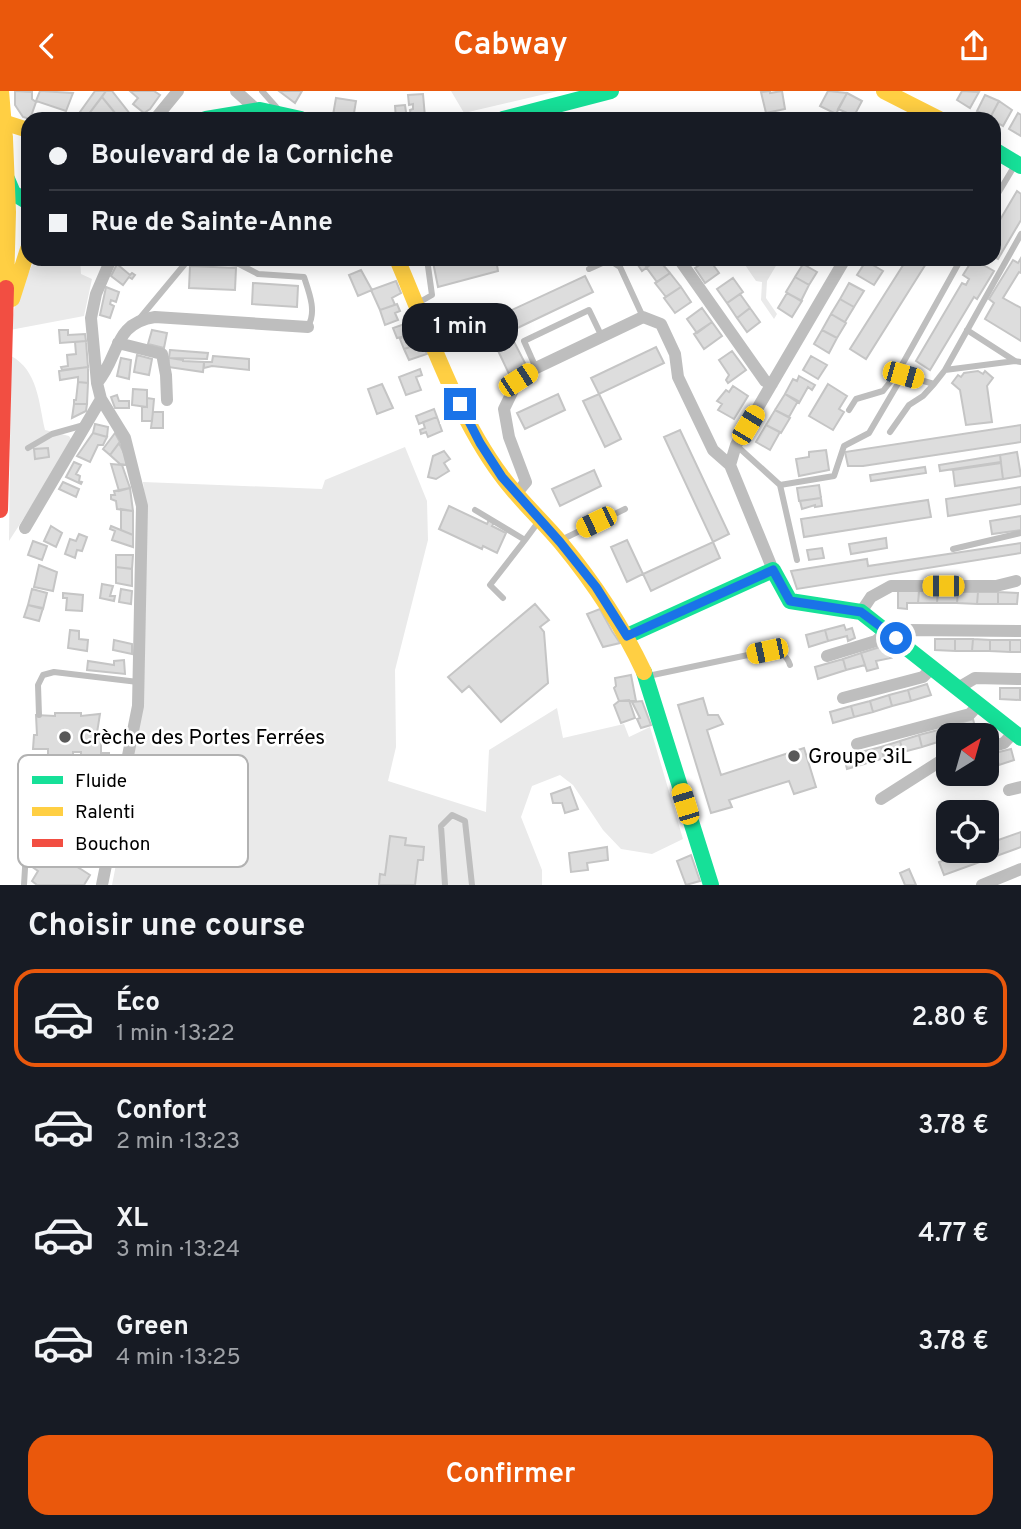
<!DOCTYPE html>
<html lang="fr">
<head>
<meta charset="utf-8">
<style>
	:root { --surface:#171b24; --page:#242831; --text:#f1f3f6; --muted:#9ea1a6; --line:#363941; --accent:#ea580c }
	body { margin:0; font-family:Overpass,sans-serif; background:var(--page); color:var(--text); height:100vh; display:flex; flex-direction:column; font-size:26px; white-space:nowrap }
	* { box-sizing:border-box; margin:0 }
	p { font-size:23px; color:var(--muted) }
	.icon { flex:none; width:38px; height:38px; fill:none; stroke:currentColor; stroke-width:2; stroke-linecap:round; stroke-linejoin:round }
	.map { position:relative; height:794px; overflow:hidden }
	.panel { display:flex; flex-direction:column; background:var(--surface); flex:1 }
	.panel>* { flex:none }
	.top-card { position:absolute; left:21px; top:21px; width:980px; height:154px; border-radius:21px; box-shadow:0 4px 18px #0003; display:grid; align-content:center; height:154px; padding:0 28px; background:var(--surface) }
	.needle { width:46px; rotate:37deg }
	.fabs { position:absolute; left:936px; top:632px; display:grid; gap:14px }
	.fabs a { display:grid; place-items:center; width:63px; height:63px; border-radius:14px; background:var(--surface); box-shadow:0 4px 18px #0003; font-size:35px }
	.end { position:absolute; width:32px; height:32px; margin:-16px; border:9px solid #1a73e8; background:#fff; box-shadow:0 0 0 4px #fff }
	.from { border-radius:50% }
	.bubble { position:absolute; height:49px; border-radius:21px; background:var(--surface); box-shadow:0 4px 18px #0003; font-size:23px; font-weight:600; line-height:49px; text-align:center }
	.car { position:absolute; width:21px; height:42px; margin:-21px -10px; border-radius:9px; box-shadow:0 0 5px 2px #0007; background:linear-gradient(#f5c518 24%,#345 0 40%,#f5c518 0 76%,#345 0 86%,#f5c518 0) }
	.top-card b { display:flex; align-items:center; gap:24px; height:66px; font-size:26px }
	.top-card b+b { border-top:2px solid var(--line) }
	.top-card i { width:18px; height:18px; background:var(--text) }
	ul { padding:0; list-style:none }
	li { display:flex; align-items:center; gap:21px; height:98px; margin:0 14px 10px; padding:0 14px; border:4px solid transparent; border-radius:21px }
	li div { flex:1 }
	li b { display:block; font-size:26px }
	li em { font-style:normal; font-weight:600 }
	li.current { border-color:var(--accent) }
	li>.icon { width:63px; height:63px; stroke-width:1.5 }
	h2 { padding:0 28px; font-size:32px; line-height:84px }
	.action { display:flex; gap:14px; margin-top:auto; padding:14px 28px }
	.action a { flex:1; height:80px; border-radius:21px; background:var(--accent); color:#fff; font-size:28px; font-weight:600; line-height:80px; text-align:center }
	header { display:flex; justify-content:space-between; align-items:center; height:91px; padding:0 28px; background:var(--accent); color:#fff; font-size:32px; font-weight:600 }
	.map>svg:first-child { display:block }
</style>
</head>
<body>
<header><svg class="icon" aria-label="back" viewBox="0 0 24 24"><path d="M15 5l-7 7 7 7"/></svg>Cabway<svg class="icon" aria-label="share" viewBox="0 0 24 24"><path d="M12 15V3M7 8l5-5 5 5M5 13v7h14v-7"/></svg></header>
<div class="map">
<svg width="1021" height="794" viewBox="0 0 1021 794">
	<rect width="100%" height="100%" fill="#fff"/>
	<path fill="#eaeaea" d="M 451,0 L 558,0 L 464,22 Z
		M 35,168 L 80,168 L 81,183 L 92,188 L 84,225 L 10,239 L 16,209 Z
		M 741,168 L 780,168 L 767,190 L 766,207 L 777,223 L 774,228 L 761,209 L 762,191 L 756,190 Z
		M 11,265 C 38,279 39,313 45,339 L 69,345 L 73,351 L 9,450 Z
		M 405,356 L 427,410 L 428,449 L 395,579 L 396,656 L 388,690 L 486,721 L 489,659 L 557,617 L 563,647 L 624,633 L 629,646 L 650,636 L 683,748 L 652,763 L 621,758 L 603,739 L 573,694 L 560,684 L 532,695 L 521,726 L 542,779 L 542,794 L 112,794 L 127,717 L 144,585 L 147,421 L 143,391 L 322,398 L 325,389 Z"/>
	<path fill="#ddd" stroke="#c5c5c5" stroke-width="2" d="M 15,0 L 32,1 L 32,8 L 36,11 L 30,28 L 23,26 L 15,14 Z
		M 40,0 L 73,2 L 66,20 L 36,10 Z
		M 95,0 L 106,0 L 85,28 L 75,28 Z
		M 106,0 L 112,0 L 134,28 L 120,28 L 102,6 Z
		M 154,0 L 160,4 L 150,18 L 144,22 L 133,13 L 138,7 L 130,0 Z
		M 279,0 L 302,0 L 295,12 Z
		M 770,0 L 770,2 L 782,0 L 785,18 L 766,22 L 761,1 Z
		M 828,0 L 847,2 L 836,23 L 820,15 Z
		M 962,0 L 979,1 L 970,17 L 957,9 Z
		M 847,2 L 862,10 L 854,25 L 838,18 Z
		M 423,3 L 425,26 L 411,27 L 410,19 L 413,18 L 413,13 L 409,14 L 408,4 Z
		M 985,4 L 999,10 L 990,27 L 977,20 Z
		M 102,6 L 120,28 L 85,28 Z
		M 336,7 L 356,10 L 353,28 L 333,24 Z
		M 999,10 L 1012,19 L 1003,35 L 990,27 Z
		M 405,14 L 407,28 L 396,28 L 395,15 Z
		M 1018,22 L 1021,24 L 1021,45 L 1009,38 Z
		M 1017,100 L 1021,103 L 1021,129 L 998,168 L 994,166 L 994,139 Z
		M 1021,167 L 1021,182 L 1019,181 L 1003,207 L 1021,217 L 1021,250 L 985,228 L 994,212 L 989,208 L 1013,169 L 1018,172 Z
		M 448,168 L 510,168 L 508,173 L 502,170 L 497,174 L 498,180 L 438,196 L 433,171 Z
		M 634,168 L 658,168 L 642,180 Z
		M 658,168 L 670,182 L 657,191 L 646,176 Z
		M 709,168 L 719,182 L 705,192 L 695,177 Z
		M 907,168 L 929,168 L 866,268 L 850,258 Z
		M 973,168 L 994,180 L 977,208 L 974,206 L 930,279 L 916,270 L 962,192 L 966,194 L 969,188 L 963,184 Z
		M 866,170 L 883,180 L 874,194 L 857,184 Z
		M 117,173 L 130,184 L 132,182 L 135,184 L 132,188 L 129,186 L 123,194 L 111,185 Z
		M 803,173 L 817,181 L 809,194 L 795,186 Z
		M 190,175 L 236,177 L 235,199 L 189,197 Z
		M 361,179 L 372,199 L 358,205 L 349,184 Z
		M 670,182 L 681,196 L 666,206 L 655,192 Z
		M 585,185 L 593,201 L 509,241 L 526,274 L 509,283 L 492,247 L 508,239 L 501,224 Z
		M 795,186 L 809,194 L 801,210 L 786,201 Z
		M 733,187 L 743,201 L 727,212 L 717,198 Z
		M 396,190 L 401,202 L 392,207 L 395,214 L 380,219 L 371,199 Z
		M 253,192 L 298,195 L 297,216 L 252,213 Z
		M 849,192 L 864,200 L 854,216 L 840,208 Z
		M 106,196 L 119,201 L 116,211 L 111,209 L 110,213 L 114,215 L 110,227 L 100,224 Z
		M 681,196 L 691,211 L 675,222 L 664,207 Z
		M 787,202 L 802,210 L 792,226 L 778,217 Z
		M 740,203 L 750,217 L 737,227 L 727,212 Z
		M 840,208 L 854,216 L 845,231 L 831,223 Z
		M 397,213 L 400,220 L 395,222 L 398,229 L 385,234 L 380,219 Z
		M 702,217 L 712,231 L 697,242 L 687,228 Z
		M 750,217 L 760,231 L 747,241 L 737,227 Z
		M 831,223 L 846,232 L 837,247 L 822,239 Z
		M 413,230 L 422,252 L 404,258 L 400,248 L 402,246 L 397,247 L 393,237 Z
		M 712,231 L 722,245 L 704,258 L 694,243 Z
		M 59,239 L 68,239 L 68,244 L 85,243 L 86,250 L 60,252 Z
		M 152,239 L 167,242 L 164,257 L 148,253 Z
		M 822,239 L 837,247 L 829,262 L 814,253 Z
		M 86,250 L 88,276 L 62,279 L 61,276 L 68,275 L 67,264 L 76,263 L 75,251 Z
		M 422,252 L 427,263 L 409,269 L 404,258 Z
		M 656,256 L 664,272 L 599,303 L 591,287 Z
		M 170,259 L 208,262 L 207,268 L 169,267 Z
		M 732,260 L 746,279 L 728,292 L 726,289 L 729,284 L 719,269 Z
		M 137,264 L 152,268 L 149,284 L 134,281 Z
		M 213,265 L 249,268 L 249,279 L 212,275 L 204,277 L 204,271 L 212,271 Z
		M 811,265 L 827,274 L 818,288 L 803,279 Z
		M 121,267 L 131,269 L 129,288 L 117,285 Z
		M 169,267 L 183,269 L 183,270 L 204,271 L 203,281 L 168,276 Z
		M 88,276 L 88,292 L 78,291 L 78,286 L 60,289 L 59,280 Z
		M 420,278 L 422,284 L 416,286 L 421,299 L 406,304 L 399,286 Z
		M 978,280 L 983,283 L 985,280 L 993,287 L 987,295 L 992,331 L 966,334 L 960,299 L 952,292 L 958,284 L 961,286 L 964,282 Z
		M 799,285 L 815,294 L 812,299 L 808,296 L 799,312 L 785,303 L 793,288 L 797,290 Z
		M 78,291 L 88,292 L 87,313 L 74,313 L 74,309 L 76,309 Z
		M 382,293 L 393,317 L 377,323 L 368,298 Z
		M 828,293 L 847,305 L 839,318 L 844,321 L 833,339 L 809,325 Z
		M 733,295 L 748,305 L 734,328 L 718,319 L 722,313 L 717,310 L 726,299 L 729,301 Z
		M 133,298 L 147,299 L 147,316 L 132,314 Z
		M 558,303 L 565,319 L 525,338 L 517,322 Z
		M 599,303 L 621,348 L 605,356 L 583,310 Z
		M 785,303 L 798,310 L 789,326 L 775,319 Z
		M 117,304 L 119,310 L 129,310 L 129,317 L 115,317 L 111,306 Z
		M 147,307 L 154,308 L 152,330 L 142,330 L 142,316 L 147,316 Z
		M 74,313 L 87,313 L 86,320 L 72,327 Z
		M 434,318 L 437,326 L 419,333 L 416,325 Z
		M 775,319 L 790,327 L 781,342 L 766,334 Z
		M 153,321 L 163,321 L 163,337 L 151,337 Z
		M 437,326 L 442,340 L 428,346 L 426,341 L 421,343 L 420,339 L 425,337 L 423,331 Z
		M 95,333 L 108,336 L 107,346 L 93,342 Z
		M 766,334 L 780,341 L 770,359 L 756,351 Z
		M 1021,334 L 1021,351 L 863,375 L 848,375 L 845,361 Z
		M 680,339 L 729,443 L 713,451 L 664,346 Z
		M 93,342 L 107,346 L 103,354 L 98,354 L 90,371 L 77,365 Z
		M 115,342 L 120,351 L 110,364 L 103,358 Z
		M 119,352 L 125,364 L 127,374 L 120,373 L 110,364 Z
		M 48,357 L 49,366 L 35,368 L 34,358 Z
		M 826,359 L 829,379 L 799,385 L 796,368 L 809,366 L 809,361 Z
		M 444,360 L 450,368 L 444,372 L 449,380 L 436,388 L 428,386 L 433,365 Z
		M 1017,361 L 1021,385 L 1003,388 L 1000,364 Z
		M 1000,364 L 1001,371 L 940,380 L 939,374 Z
		M 74,371 L 81,374 L 76,383 L 80,385 L 79,390 L 82,391 L 81,393 L 66,386 Z
		M 1001,372 L 1003,388 L 955,395 L 953,379 Z
		M 111,373 L 122,374 L 130,397 L 119,400 Z
		M 925,376 L 926,382 L 871,390 L 870,384 Z
		M 594,379 L 601,395 L 560,415 L 552,398 Z
		M 63,391 L 79,398 L 76,406 L 59,398 Z
		M 819,394 L 821,407 L 799,410 L 797,397 Z
		M 1021,396 L 1021,413 L 948,425 L 946,408 Z
		M 130,397 L 133,420 L 117,418 L 116,410 L 111,408 L 111,404 L 115,404 L 114,400 Z
		M 821,407 L 822,415 L 815,416 L 815,414 L 802,418 L 800,410 Z
		M 928,409 L 931,426 L 804,446 L 801,428 Z
		M 449,415 L 487,433 L 489,429 L 494,432 L 492,435 L 506,442 L 497,462 L 483,455 L 482,458 L 439,438 Z
		M 121,418 L 133,420 L 133,444 L 121,439 Z
		M 1021,425 L 1021,439 L 992,443 L 990,430 Z
		M 51,435 L 62,442 L 56,456 L 44,450 Z
		M 111,435 L 133,444 L 133,456 L 112,449 L 115,440 L 110,438 Z
		M 79,443 L 87,446 L 82,460 L 77,459 L 75,467 L 65,463 L 70,448 L 76,450 Z
		M 886,447 L 887,457 L 851,463 L 849,453 Z
		M 627,449 L 643,483 L 627,491 L 611,456 Z
		M 33,450 L 47,455 L 42,469 L 28,464 Z
		M 713,451 L 720,467 L 651,500 L 643,483 Z
		M 1021,452 L 1021,462 L 797,498 L 791,480 L 867,468 L 868,475 Z
		M 822,457 L 824,467 L 809,469 L 807,459 Z
		M 116,464 L 133,464 L 132,478 L 116,476 Z
		M 39,474 L 57,481 L 53,500 L 34,496 Z
		M 116,476 L 132,478 L 132,495 L 116,492 Z
		M 102,493 L 113,495 L 110,505 L 115,505 L 114,510 L 100,507 Z
		M 32,498 L 47,502 L 43,518 L 28,514 Z
		M 121,498 L 132,500 L 131,513 L 119,511 Z
		M 898,500 L 919,500 L 918,512 L 907,512 L 907,518 L 898,517 Z
		M 919,500 L 938,500 L 937,512 L 918,512 Z
		M 938,500 L 958,501 L 957,512 L 937,512 Z
		M 958,501 L 978,501 L 977,513 L 957,512 Z
		M 978,501 L 998,501 L 998,513 L 977,513 Z
		M 998,501 L 1018,502 L 1017,513 L 998,513 Z
		M 63,502 L 83,504 L 82,520 L 66,519 L 67,507 L 63,507 Z
		M 535,513 L 549,529 L 540,536 L 544,541 L 548,592 L 501,631 L 469,595 L 462,601 L 448,586 Z
		M 28,514 L 43,517 L 39,530 L 24,526 Z
		M 600,518 L 612,540 L 620,552 L 603,556 L 587,523 Z
		M 844,534 L 846,539 L 852,537 L 855,547 L 848,550 L 847,545 L 828,550 L 825,539 Z
		M 70,539 L 79,540 L 79,548 L 88,549 L 87,560 L 68,557 Z
		M 825,539 L 828,550 L 809,556 L 806,544 Z
		M 935,548 L 955,548 L 955,560 L 935,559 Z
		M 955,548 L 973,548 L 972,560 L 955,560 Z
		M 973,548 L 990,549 L 990,560 L 972,560 Z
		M 114,549 L 132,553 L 132,563 L 113,559 Z
		M 990,549 L 1010,549 L 1010,561 L 990,560 Z
		M 1010,549 L 1021,549 L 1021,561 L 1010,561 Z
		M 880,556 L 891,567 L 876,570 L 878,577 L 867,580 L 861,562 Z
		M 861,562 L 865,574 L 846,579 L 843,568 Z
		M 843,568 L 846,579 L 818,588 L 815,576 Z
		M 124,569 L 125,583 L 87,579 L 88,570 L 114,574 L 114,570 Z
		M 631,584 L 636,610 L 619,610 L 614,597 L 616,595 L 615,587 Z
		M 927,593 L 931,604 L 911,610 L 908,599 Z
		M 1000,597 L 1020,597 L 1020,609 L 1000,608 Z
		M 908,599 L 911,610 L 892,615 L 889,604 Z
		M 889,604 L 892,615 L 873,621 L 870,610 Z
		M 703,607 L 708,624 L 718,624 L 723,633 L 707,639 L 721,684 L 804,657 L 816,696 L 794,703 L 789,690 L 729,709 L 732,716 L 711,722 L 678,614 Z
		M 629,609 L 635,627 L 621,632 L 614,614 L 619,610 Z
		M 642,610 L 651,634 L 641,637 L 637,628 L 640,627 L 632,611 Z
		M 870,610 L 873,621 L 854,626 L 851,615 Z
		M 851,615 L 854,626 L 833,632 L 830,621 Z
		M 55,622 L 81,622 L 81,625 L 100,623 L 96,648 L 101,648 L 101,662 L 109,662 L 109,672 L 81,671 L 81,661 L 73,661 L 73,668 L 48,669 L 48,658 L 33,658 L 34,644 L 37,644 L 36,624 L 55,625 Z
		M 973,628 L 976,640 L 960,644 L 957,633 Z
		M 957,633 L 960,644 L 948,644 L 948,648 L 941,650 L 938,639 Z
		M 938,639 L 941,650 L 922,656 L 919,644 Z
		M 919,644 L 922,656 L 903,661 L 900,650 Z
		M 900,650 L 903,661 L 884,667 L 881,656 Z
		M 881,656 L 884,667 L 864,673 L 861,661 Z
		M 1011,658 L 1014,669 L 999,674 L 995,662 Z
		M 861,661 L 864,673 L 847,678 L 844,666 Z
		M 570,696 L 578,718 L 565,722 L 562,712 L 553,712 L 551,703 Z
		M 59,705 L 101,732 L 73,773 L 90,784 L 84,794 L 37,794 L 32,790 L 38,780 L 28,773 L 39,757 L 44,760 L 47,755 L 32,745 Z
		M 94,741 L 100,745 L 79,777 L 73,773 Z
		M 1021,741 L 1021,756 L 944,784 L 939,771 L 970,760 L 987,760 L 987,753 Z
		M 390,745 L 406,747 L 405,754 L 424,756 L 423,769 L 418,769 L 415,794 L 379,794 L 380,783 L 385,784 Z
		M 607,756 L 608,769 L 587,772 L 588,779 L 571,781 L 569,762 Z
		M 691,764 L 700,790 L 686,794 L 677,770 Z
		M 909,778 L 916,794 L 905,794 L 900,782 Z"/>
	<g fill="none" stroke-linecap="round" stroke-linejoin="round">
		<path stroke="#bebebe" stroke-width="6" d="M 262,0 L 278,18
			M 994,109 L 1015,74
			M 589,178 L 609,169 L 620,176 L 643,226
			M 418,212 L 432,204 L 427,168
			M 140,227 L 189,168 L 239,173 L 258,183 L 304,186 C 309,201 317,221 308,235
			M 967,239 L 1015,270
			M 536,277 L 524,250 L 589,219 L 602,246
			M 945,279 L 1021,143
			M 903,284 L 898,281 L 961,168
			M 849,319 L 856,308 L 883,300 L 898,281
			M 890,341 L 909,314 L 923,305 L 934,293
			M 737,355 L 780,394
			M 28,357 L 52,343 L 84,334
			M 475,419 L 525,449 L 539,430
			M 561,449 L 625,418
			M 953,458 L 1021,442
			M 797,469 L 780,394 L 834,385 L 844,355 L 869,342 L 903,284 L 934,293 L 945,279 L 1015,270 L 1021,271
			M 503,507 L 490,494 L 525,449
			M 648,585 L 767,560 C 779,561 786,562 790,574
			M 39,624 L 38,594 L 43,584 L 54,581 L 138,591
			M 24,794 L 27,744 L 49,697 L 119,707
			M 445,794 L 441,735 L 452,724 L 465,730 L 472,794"/>
		<path stroke="#bebebe" stroke-width="12" d="M 236,0 L 257,19
			M 155,28 L 178,0
			M 679,168 L 765,290 L 772,293
			M 118,252 L 162,263 L 166,284 L 167,309
			M 97,292 C 120,265 113,232 155,226 L 308,236
			M 516,403 L 526,391 L 509,346 L 504,318 L 518,289 L 536,277 L 643,226 L 661,233 L 675,263 L 678,286 L 713,359 L 730,374
			M 25,437 L 101,308
			M 773,479 L 730,374 L 736,354 L 845,168
			M 861,521 L 871,506 L 891,495 L 996,495 L 1016,490
			M 896,547 L 907,539 L 1021,540
			M 827,565 L 876,550 L 887,540
			M 958,597 L 975,587 L 1021,588
			M 843,607 L 923,586 L 933,576
			M 857,653 L 970,623 L 979,613
			M 987,657 L 1004,652 L 1014,641
			M 1009,699 L 1021,696
			M 881,708 L 939,671 L 948,668
			M 102,794 L 138,615 L 142,415 L 125,347 L 101,308 L 97,292 L 91,227 L 96,203 L 111,168
			M 982,794 L 1021,778"/>
		<path stroke="#16e098" stroke-width="16" d="M 206,28 L 260,19 L 301,28
			M 503,28 L 611,0
			M 994,59 L 1021,75
			M 7,88 L 13,102 L 28,111
			M 627,545 L 773,479 L 790,510 L 861,521 L 1021,647
			M 644,581 L 711,794"/>
		<path stroke="#ffcf43" stroke-width="16" d="M 884,0 L 939,28
			M 0,30 L 28,39
			M 5,48 L 8,121 L 6,197
			M 397,168 C 427,237 456,324 501,384 C 518,408 542,429 561,452 C 594,492 622,534 644,581
			M 12,208 L 28,158"/>
		<path stroke="#f24e42" stroke-width="16" d="M 0,419 L 6,197"/>
		<path stroke="#ffcf43" stroke-width="16" d="M 1,0 L 5,48"/>
	</g>
	<g fill="none" stroke-linecap="round" stroke-linejoin="round">
		<path stroke="#1a73e8" stroke-width="9" d="M 460,313 L 480,352 L 502,386 L 560,451 L 596,496 L 627,545 L 773,479 L 790,510 L 861,521 L 896,547"/>
	</g>
	<g fill="#595959" stroke="#fff" stroke-width="2.5">
		<circle cx="65" cy="646" r="7"/>
		<circle cx="794" cy="665" r="7"/>
	</g>
	<g text-anchor="middle" stroke-width="5" stroke-linejoin="round" paint-order="stroke">
		<g font-size="21" fill="#000" stroke="#fff" text-anchor="start">
			<text x="79" y="653">Crèche des Portes Ferrées</text>
			<text x="808" y="672">Groupe 3iL</text>
		</g>
	</g>
	<rect x="18" y="664" width="230" height="112" rx="10" fill="#fff" stroke="#b2b2b2" stroke-width="2"/>
	<rect x="32" y="685" width="31" height="8" fill="#16e098"/>
	<rect x="32" y="716" width="31" height="9" fill="#ffcf43"/>
	<rect x="32" y="748" width="31" height="8" fill="#f24e42"/>
	<g font-size="19" fill="#000">
		<text x="75" y="696">Fluide</text>
		<text x="75" y="727">Ralenti</text>
		<text x="75" y="759">Bouchon</text>
	</g>
</svg>
<div class="fabs">
<a><svg class="needle" viewBox="-14 -14 28 28"><path d="M0-13l5 13h-10z" fill="#e53935"/><path d="M0 13l5-13h-10z" fill="#9ea1a6"/></svg></a>
<a><svg class="icon" aria-label="locate" viewBox="0 0 24 24"><circle cx="12" cy="12" r="6"/><path d="M12 2v4M12 18v4M2 12h4M18 12h4"/></svg></a>
</div>
<i class="end from" style="left:896px;top:547px"></i>
<i class="end" style="left:460px;top:313px"></i>
<div class="bubble" style="left:402px;top:212px;width:116px">1 min</div>
<i class="car" style="left:903px;top:284px;rotate:106deg"></i>
<i class="car" style="left:518px;top:289px;rotate:57deg"></i>
<i class="car" style="left:748px;top:334px;rotate:31deg"></i>
<i class="car" style="left:596px;top:431px;rotate:244deg"></i>
<i class="car" style="left:943px;top:495px;rotate:270deg"></i>
<i class="car" style="left:767px;top:560px;rotate:258deg"></i>
<i class="car" style="left:685px;top:713px;rotate:343deg"></i>
<div class="top-card">
<b><i class="from"></i>Boulevard de la Corniche</b>
<b><i></i>Rue de Sainte-Anne</b>
</div>
</div>
<section class="panel">
<h2>Choisir une course</h2>
<ul>
<li class="current"><svg class="icon" aria-label="car" viewBox="0 0 24 24"><path d="M5 17H2v-5l4-1 3-4h7l3 4 3 1v5h-3M9 17h6M6 11h13"/><circle cx="7" cy="17" r="2"/><circle cx="17" cy="17" r="2"/></svg><div><b>Éco</b><p>1 min · 13:22</p></div><em>2.80 €</em></li>
<li><svg class="icon" aria-label="car" viewBox="0 0 24 24"><path d="M5 17H2v-5l4-1 3-4h7l3 4 3 1v5h-3M9 17h6M6 11h13"/><circle cx="7" cy="17" r="2"/><circle cx="17" cy="17" r="2"/></svg><div><b>Confort</b><p>2 min · 13:23</p></div><em>3.78 €</em></li>
<li><svg class="icon" aria-label="car" viewBox="0 0 24 24"><path d="M5 17H2v-5l4-1 3-4h7l3 4 3 1v5h-3M9 17h6M6 11h13"/><circle cx="7" cy="17" r="2"/><circle cx="17" cy="17" r="2"/></svg><div><b>XL</b><p>3 min · 13:24</p></div><em>4.77 €</em></li>
<li><svg class="icon" aria-label="car" viewBox="0 0 24 24"><path d="M5 17H2v-5l4-1 3-4h7l3 4 3 1v5h-3M9 17h6M6 11h13"/><circle cx="7" cy="17" r="2"/><circle cx="17" cy="17" r="2"/></svg><div><b>Green</b><p>4 min · 13:25</p></div><em>3.78 €</em></li>
</ul>
<div class="action"><a>Confirmer</a></div>
</section>
</body>
</html>
